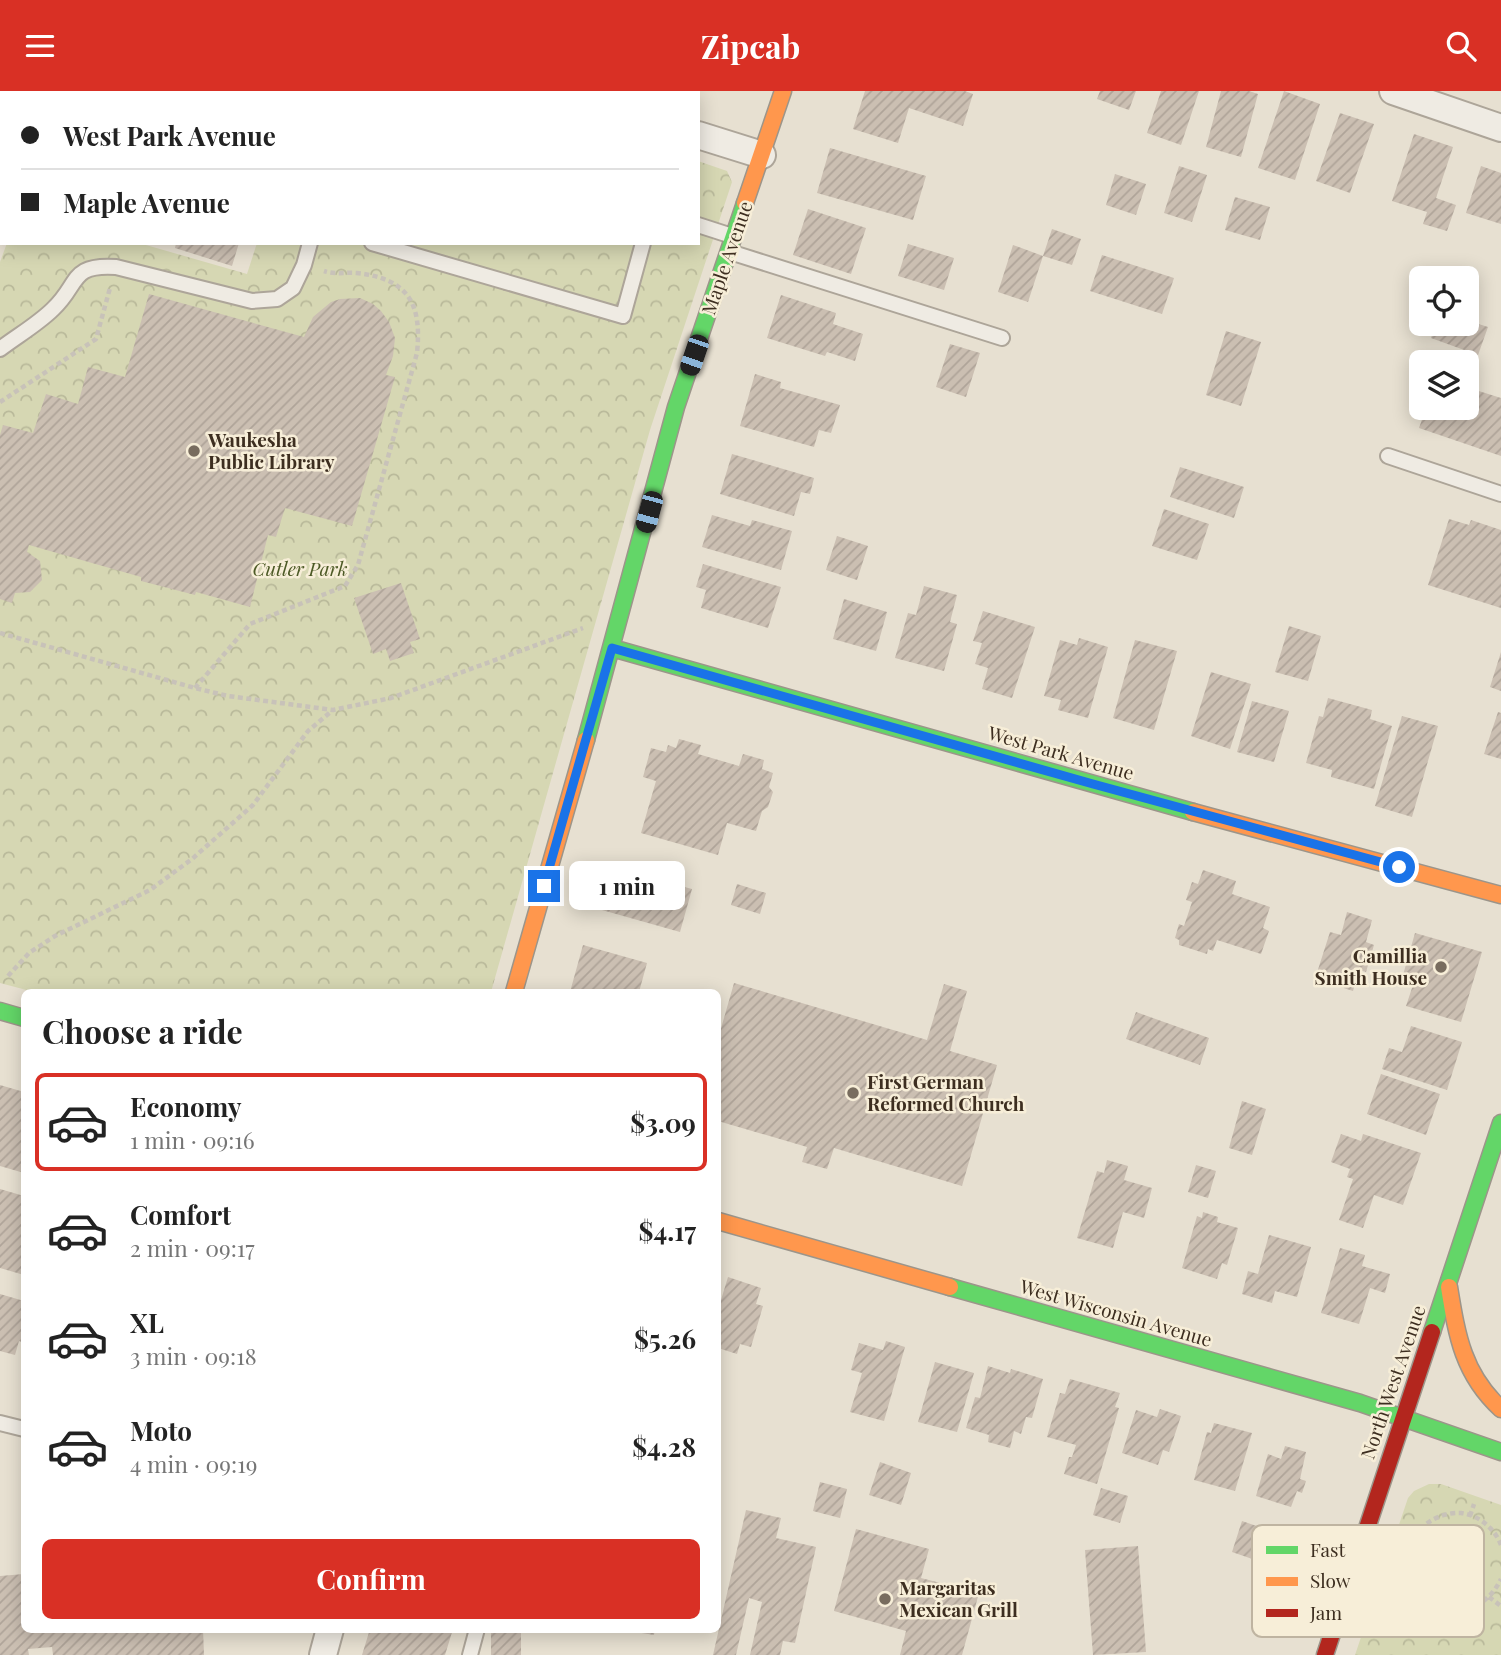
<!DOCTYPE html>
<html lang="en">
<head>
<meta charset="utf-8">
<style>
	:root { --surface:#fff; --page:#f2f2f2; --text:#222; --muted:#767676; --line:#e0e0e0; --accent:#d93025 }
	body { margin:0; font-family:"Playfair Display",serif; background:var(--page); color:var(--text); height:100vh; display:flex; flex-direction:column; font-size:26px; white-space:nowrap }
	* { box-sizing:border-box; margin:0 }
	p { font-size:23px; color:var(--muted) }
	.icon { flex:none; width:38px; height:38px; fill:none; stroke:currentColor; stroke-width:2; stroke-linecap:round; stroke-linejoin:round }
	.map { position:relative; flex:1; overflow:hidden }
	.side { position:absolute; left:21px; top:898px; width:700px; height:644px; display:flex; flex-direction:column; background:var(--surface); border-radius:10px; box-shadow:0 4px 18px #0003 }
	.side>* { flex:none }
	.banner { position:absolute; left:0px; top:0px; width:700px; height:154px; box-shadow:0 4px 18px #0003; display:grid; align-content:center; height:154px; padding:0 21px; background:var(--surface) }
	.buttons { position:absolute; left:1409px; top:175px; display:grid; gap:14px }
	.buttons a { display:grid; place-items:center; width:70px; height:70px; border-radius:10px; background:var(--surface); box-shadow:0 4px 18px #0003; font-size:35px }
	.end { position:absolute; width:32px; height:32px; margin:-16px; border:9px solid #1a73e8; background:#fff; box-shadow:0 0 0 4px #fff }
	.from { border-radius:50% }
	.bubble { position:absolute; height:49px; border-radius:10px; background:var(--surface); box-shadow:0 4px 18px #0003; font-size:23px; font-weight:700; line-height:49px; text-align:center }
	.car { position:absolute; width:21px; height:42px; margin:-21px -10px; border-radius:9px; box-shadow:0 0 5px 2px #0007; background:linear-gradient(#222 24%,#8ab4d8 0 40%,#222 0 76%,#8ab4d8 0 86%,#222 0) }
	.banner b { display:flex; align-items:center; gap:24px; height:66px; font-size:26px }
	.banner b+b { border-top:2px solid var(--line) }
	.banner i { width:18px; height:18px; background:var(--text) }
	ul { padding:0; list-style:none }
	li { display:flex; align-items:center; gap:21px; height:98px; margin:0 14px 10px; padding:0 7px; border:4px solid transparent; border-radius:10px }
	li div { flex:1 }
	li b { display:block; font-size:26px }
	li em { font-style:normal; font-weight:700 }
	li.active { border-color:var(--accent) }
	li>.icon { width:63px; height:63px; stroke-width:1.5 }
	h2 { padding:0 21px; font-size:32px; line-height:84px }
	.button { display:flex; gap:14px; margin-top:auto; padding:14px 21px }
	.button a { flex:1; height:80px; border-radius:10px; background:var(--accent); color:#fff; font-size:28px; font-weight:700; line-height:80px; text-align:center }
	header { display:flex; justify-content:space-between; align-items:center; height:91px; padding:0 21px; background:var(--accent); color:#fff; font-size:32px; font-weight:700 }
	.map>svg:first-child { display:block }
</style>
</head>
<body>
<header><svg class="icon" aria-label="menu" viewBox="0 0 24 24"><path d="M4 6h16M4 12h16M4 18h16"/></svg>Zipcab<svg class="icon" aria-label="search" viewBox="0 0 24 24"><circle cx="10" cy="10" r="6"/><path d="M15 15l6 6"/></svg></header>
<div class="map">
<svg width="1501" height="1564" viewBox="0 0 1501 1564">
	<defs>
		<pattern id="park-crowns" width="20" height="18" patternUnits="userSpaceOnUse" patternTransform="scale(1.75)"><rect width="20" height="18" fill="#d6d7b3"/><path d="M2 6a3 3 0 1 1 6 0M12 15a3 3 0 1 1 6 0" fill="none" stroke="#b9b99a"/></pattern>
		<pattern id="building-hatch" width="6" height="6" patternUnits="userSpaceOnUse" patternTransform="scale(1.75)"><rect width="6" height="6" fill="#cbbfb2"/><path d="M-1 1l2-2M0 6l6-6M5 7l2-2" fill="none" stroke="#afa499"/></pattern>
	</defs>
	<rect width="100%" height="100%" fill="#e7e0d1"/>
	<path fill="url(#park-crowns)" d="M 698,70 L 727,80 L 732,91 L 650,339 L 491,901 L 34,901 L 0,892 L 0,171 L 7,152 L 139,152 L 247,183 L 257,152 L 698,152 Z
		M 1429,1393 L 1441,1393 L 1501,1414 L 1501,1564 L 1355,1564 L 1408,1407 L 1414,1400 Z"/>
	<path fill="url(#building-hatch)" d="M 865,0 L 965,0 L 973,3 L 963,35 L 909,17 L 898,52 L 853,38 Z
		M 1100,0 L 1136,0 L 1129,19 L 1097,8 Z
		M 1161,0 L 1199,0 L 1181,54 L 1147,42 Z
		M 1221,0 L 1249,0 L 1258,3 L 1241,66 L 1206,56 Z
		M 1284,0 L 1320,13 L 1295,89 L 1258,77 Z
		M 1340,22 L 1374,33 L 1350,102 L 1316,90 Z
		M 1414,43 L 1453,56 L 1436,107 L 1456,114 L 1447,140 L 1423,133 L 1427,121 L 1392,110 Z
		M 830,57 L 926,85 L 913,129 L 817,102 Z
		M 1179,75 L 1207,84 L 1192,131 L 1164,122 Z
		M 1481,75 L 1501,82 L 1501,133 L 1466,122 Z
		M 1115,83 L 1146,93 L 1136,124 L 1106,114 Z
		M 1235,106 L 1270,116 L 1260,149 L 1225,139 Z
		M 808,118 L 866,137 L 851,183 L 793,164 Z
		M 1052,138 L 1081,148 L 1072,174 L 1043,165 Z
		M 176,152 L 239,152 L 232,175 L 175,157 Z
		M 908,153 L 954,167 L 944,199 L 898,185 Z
		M 1013,154 L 1043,165 L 1028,211 L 998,201 Z
		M 1102,164 L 1174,187 L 1162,223 L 1090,200 Z
		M 149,203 L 304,246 L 313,226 L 331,211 L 340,208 L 360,207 L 373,213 L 381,220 L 389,231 L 395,247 L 393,265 L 386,284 L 395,286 L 352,435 L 285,417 L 276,446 L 268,444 L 250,516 L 196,501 L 195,504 L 141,490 L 141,486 L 29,454 L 27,461 L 40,470 L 42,489 L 30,501 L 15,502 L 12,512 L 0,508 L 0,344 L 3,334 L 33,342 L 46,303 L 78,313 L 88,276 L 125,286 Z
		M 781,204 L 836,222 L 833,233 L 863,243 L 855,270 L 827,261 L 825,265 L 767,247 Z
		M 1466,229 L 1488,236 L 1478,264 L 1431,247 L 1436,233 L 1466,233 Z
		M 1226,240 L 1261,251 L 1241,315 L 1206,304 Z
		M 950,253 L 980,262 L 966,306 L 936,296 Z
		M 755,283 L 781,291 L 780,297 L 840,314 L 831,342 L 819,339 L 814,356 L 740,335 Z
		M 1466,296 L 1501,307 L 1501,365 L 1419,337 L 1426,317 L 1466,317 Z
		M 732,363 L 814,387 L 810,403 L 801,401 L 794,425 L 720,403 Z
		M 1180,376 L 1244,396 L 1234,427 L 1170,406 Z
		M 1164,418 L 1209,433 L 1197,469 L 1152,455 Z
		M 712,424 L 750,435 L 752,429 L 792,440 L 781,479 L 702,456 Z
		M 1449,428 L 1469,434 L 1471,429 L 1501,439 L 1501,517 L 1428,494 Z
		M 837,445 L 868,455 L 857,489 L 826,479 Z
		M 703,473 L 781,496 L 768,537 L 701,517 L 706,499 L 696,496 Z
		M 401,492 L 420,548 L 410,551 L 414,562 L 390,570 L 386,558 L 373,563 L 354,507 Z
		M 924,495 L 957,504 L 950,531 L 957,533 L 944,580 L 895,567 L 908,522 L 916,524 Z
		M 844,508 L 887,521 L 876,560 L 833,548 Z
		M 983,520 L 1035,536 L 1012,607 L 982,598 L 988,577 L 975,573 L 982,552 L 973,550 Z
		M 1289,535 L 1321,545 L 1308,590 L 1275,581 Z
		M 1079,547 L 1108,556 L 1088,627 L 1058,619 L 1061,609 L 1044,605 L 1060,549 L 1077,554 Z
		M 1135,549 L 1177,560 L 1154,639 L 1113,627 Z
		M 1501,561 L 1501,600 L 1490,596 Z
		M 1211,581 L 1251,593 L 1230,658 L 1191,645 Z
		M 1328,607 L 1372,619 L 1370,628 L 1392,635 L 1374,698 L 1331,686 L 1332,679 L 1306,672 L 1319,625 L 1323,626 Z
		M 1252,610 L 1289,620 L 1274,671 L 1237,661 Z
		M 1498,621 L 1501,622 L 1501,668 L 1484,663 Z
		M 1402,625 L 1438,635 L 1412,726 L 1375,715 Z
		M 679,648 L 701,654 L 698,663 L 739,675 L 743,663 L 764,669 L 762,678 L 773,682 L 769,696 L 773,701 L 768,716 L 762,720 L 756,740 L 727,732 L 718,764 L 641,742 L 656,690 L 643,686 L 651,657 L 666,661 L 668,654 L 676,657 Z
		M 614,777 L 692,798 L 680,841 L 602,819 Z
		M 1203,779 L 1236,790 L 1232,803 L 1270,816 L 1263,837 L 1269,840 L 1261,863 L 1217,849 L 1213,860 L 1208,858 L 1207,863 L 1179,854 L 1179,849 L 1175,847 L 1179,833 L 1184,835 L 1192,811 L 1186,809 L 1192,791 L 1198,793 Z
		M 737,793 L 766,802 L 760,823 L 731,814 Z
		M 1347,821 L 1372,829 L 1366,851 L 1374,854 L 1366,881 L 1359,879 L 1353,900 L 1315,888 L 1330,841 L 1341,844 Z
		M 1415,842 L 1482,861 L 1461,931 L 1406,915 L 1413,894 L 1401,891 Z
		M 583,854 L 647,872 L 639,901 L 570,901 Z
		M 734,892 L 927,949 L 944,893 L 967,900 L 950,960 L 997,974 L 962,1095 L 834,1057 L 827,1078 L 802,1071 L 807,1056 L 718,1030 L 718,948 Z
		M 1136,921 L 1209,947 L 1200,974 L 1126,948 Z
		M 1411,935 L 1462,951 L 1447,999 L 1382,978 L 1389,957 L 1402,961 Z
		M 1381,983 L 1440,1003 L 1426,1044 L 1367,1023 Z
		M 0,994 L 24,1001 L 24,1082 L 0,1075 Z
		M 1242,1010 L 1266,1018 L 1252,1064 L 1229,1057 Z
		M 1341,1043 L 1361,1050 L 1363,1043 L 1421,1062 L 1403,1114 L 1374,1104 L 1363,1137 L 1339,1129 L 1353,1088 L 1347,1086 L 1350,1078 L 1331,1071 Z
		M 1107,1069 L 1128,1075 L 1124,1089 L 1152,1097 L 1144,1127 L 1123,1121 L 1113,1157 L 1077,1147 L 1097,1080 L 1104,1082 Z
		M 1196,1074 L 1216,1080 L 1208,1107 L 1188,1101 Z
		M 0,1098 L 24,1105 L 24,1184 L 0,1177 Z
		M 1203,1121 L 1218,1126 L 1217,1131 L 1238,1137 L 1227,1174 L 1222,1172 L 1217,1188 L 1182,1177 L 1197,1125 L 1202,1127 Z
		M 1269,1144 L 1311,1156 L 1297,1206 L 1275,1200 L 1272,1212 L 1242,1203 L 1248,1180 L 1258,1183 Z
		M 1340,1157 L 1365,1164 L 1362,1175 L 1390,1183 L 1385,1202 L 1370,1197 L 1359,1233 L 1321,1222 Z
		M 728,1186 L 761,1197 L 756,1213 L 763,1215 L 751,1256 L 740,1253 L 737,1263 L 718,1257 L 720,1248 L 718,1247 L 718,1219 Z
		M 0,1203 L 24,1210 L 24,1252 L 19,1250 L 15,1264 L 0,1260 Z
		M 886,1250 L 905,1256 L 884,1330 L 850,1321 L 862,1282 L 851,1279 L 859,1252 L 883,1259 Z
		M 935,1271 L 974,1282 L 957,1341 L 918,1331 Z
		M 988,1275 L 1010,1282 L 1011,1278 L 1043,1288 L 1032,1327 L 1026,1326 L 1021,1343 L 1014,1340 L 1010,1357 L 988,1351 L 989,1344 L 966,1337 L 975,1306 L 980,1307 Z
		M 1070,1288 L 1120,1302 L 1115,1316 L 1119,1317 L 1097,1393 L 1064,1383 L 1069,1366 L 1072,1366 L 1076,1354 L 1047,1346 L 1060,1302 L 1065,1303 Z
		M 1160,1318 L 1181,1325 L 1169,1361 L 1163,1359 L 1158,1374 L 1122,1362 L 1136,1319 L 1157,1326 Z
		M 1214,1332 L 1252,1342 L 1235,1400 L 1194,1389 L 1207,1341 L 1211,1342 Z
		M 1285,1355 L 1306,1361 L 1300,1388 L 1306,1390 L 1302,1402 L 1297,1400 L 1291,1416 L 1256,1405 L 1268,1363 L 1281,1368 Z
		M 880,1371 L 911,1382 L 901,1414 L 869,1404 Z
		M 820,1391 L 847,1398 L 840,1427 L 813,1420 Z
		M 1101,1397 L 1128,1405 L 1120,1432 L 1093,1424 Z
		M 746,1419 L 781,1427 L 776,1447 L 816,1456 L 795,1552 L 783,1550 L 780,1564 L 750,1564 L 762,1511 L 749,1507 L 736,1564 L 713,1564 Z
		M 1242,1430 L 1274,1441 L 1264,1472 L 1232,1461 Z
		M 856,1438 L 929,1458 L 921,1487 L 979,1502 L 962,1564 L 900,1564 L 906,1540 L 834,1520 Z
		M 1138,1455 L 1146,1561 L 1093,1564 L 1085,1459 Z
		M 24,1483 L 24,1538 L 203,1538 L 204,1564 L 53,1564 L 52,1556 L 28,1558 L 29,1564 L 0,1564 L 0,1485 Z
		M 370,1538 L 453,1538 L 445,1564 L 362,1564 Z
		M 618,1538 L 655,1538 L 654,1544 Z
		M 491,1541 L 521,1541 L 521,1564 L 491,1564 Z"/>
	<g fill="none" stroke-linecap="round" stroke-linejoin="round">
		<defs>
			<path id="lane" d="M 161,2 L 161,0
				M 251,2 L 252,0
				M 698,134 L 732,145
				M 372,152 L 623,225 L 643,152
				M 730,161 L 1002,247
				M 0,258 C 17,245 38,233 53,218 C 80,193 69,173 116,176 L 252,210 L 277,208 L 293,197 L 304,174 L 310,152
				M 1388,365 L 1501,403
				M 0,1332 L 24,1338
				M 470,1564 L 477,1538"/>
			<path id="street" d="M 542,0 L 548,2
				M 1393,0 L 1501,37
				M 698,44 L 762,64
				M 323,1564 L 330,1538"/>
			<path id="fast" d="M 612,557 L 1193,721
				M 586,649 L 676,316 L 745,112
				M 0,920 L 24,927
				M 950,1196 L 1360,1312 L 1501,1361
				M 1432,1241 L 1501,1032"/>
			<path id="slow" d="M 745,112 L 783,0
				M 1193,721 L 1501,804
				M 514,901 L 586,649
				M 718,1130 L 950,1196
				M 1449,1196 C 1457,1245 1463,1283 1501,1318"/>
			<path id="jam" d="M 1325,1564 L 1432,1241"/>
		</defs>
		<use href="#lane" stroke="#ada599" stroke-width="18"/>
		<use href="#street" stroke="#ada599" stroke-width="30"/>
		<use href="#fast" stroke="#9c958a" stroke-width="19"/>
		<use href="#slow" stroke="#9c958a" stroke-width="19"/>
		<use href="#jam" stroke="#9c958a" stroke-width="19"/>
		<path stroke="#c8c2b9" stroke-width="4.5" stroke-dasharray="5 3.5" stroke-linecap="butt" d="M 0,311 L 96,248 L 110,197
			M 0,542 L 195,597 L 228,605 L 333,619 L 391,607 L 583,537
			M 195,597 L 250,533 L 345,495 L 358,474 L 417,262 C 422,213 409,188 357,182 C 345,181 336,184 324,180
			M 8,885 L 29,862 L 55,845 L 150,799 L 192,768 L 253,714 L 308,640 L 333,619
			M 1470,1425 L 1474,1413
			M 1501,1454 C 1495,1438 1479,1424 1461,1422 C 1448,1421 1431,1427 1422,1437 C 1372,1491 1466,1559 1501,1488
			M 1489,1506 L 1501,1515"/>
		<use href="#lane" stroke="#efebe3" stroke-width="14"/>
		<use href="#street" stroke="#efebe3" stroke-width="26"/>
		<use href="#fast" stroke="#63d668" stroke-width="16"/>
		<use href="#slow" stroke="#ff974d" stroke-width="16"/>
		<use href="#jam" stroke="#b3261e" stroke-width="16"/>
	</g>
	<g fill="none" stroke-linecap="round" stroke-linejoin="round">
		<path stroke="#1a73e8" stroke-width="9" d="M 544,795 L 612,557 L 1093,693 L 1399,776"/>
	</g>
	<g fill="#786c5e" stroke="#f7eed8" stroke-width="2.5">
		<circle cx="194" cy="360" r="7"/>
		<circle cx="1441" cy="876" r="7"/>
		<circle cx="853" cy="1002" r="7"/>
		<circle cx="885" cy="1508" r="7"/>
	</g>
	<g text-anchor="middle" stroke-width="5" stroke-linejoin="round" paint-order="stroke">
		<g font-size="19" fill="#3d2e20" stroke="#f7eed8">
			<text transform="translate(727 167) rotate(-71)" y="7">Maple Avenue</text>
			<text transform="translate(1061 662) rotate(16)" y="7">West Park Avenue</text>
			<text transform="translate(1116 1222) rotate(16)" y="7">West Wisconsin Avenue</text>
			<text transform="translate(1393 1291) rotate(-71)" y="7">North West Avenue</text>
		</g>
		<g font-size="19" font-weight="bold" fill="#3d2e20" stroke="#f7eed8" text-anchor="start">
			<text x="208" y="356">Waukesha<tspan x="208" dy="22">Public Library</tspan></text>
			<text x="1427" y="872" text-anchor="end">Camillia<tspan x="1427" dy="22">Smith House</tspan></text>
			<text x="867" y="998">First German<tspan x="867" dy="22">Reformed Church</tspan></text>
			<text x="899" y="1504">Margaritas<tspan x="899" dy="22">Mexican Grill</tspan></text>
		</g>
		<g font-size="19" font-style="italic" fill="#4d5a26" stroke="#f7eed8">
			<text x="300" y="485">Cutler Park</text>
		</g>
	</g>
	<rect x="1252" y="1434" width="232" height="112" rx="10" fill="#f7eed8" stroke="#bfb4a1" stroke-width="2"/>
	<rect x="1266" y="1455" width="32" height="8" fill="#63d668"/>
	<rect x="1266" y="1486" width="32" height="9" fill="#ff974d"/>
	<rect x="1266" y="1518" width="32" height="8" fill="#b3261e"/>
	<g font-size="19" fill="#3d2e20">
		<text x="1310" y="1466">Fast</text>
		<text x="1310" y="1497">Slow</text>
		<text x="1310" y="1529">Jam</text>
	</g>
</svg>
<div class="buttons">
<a><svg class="icon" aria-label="locate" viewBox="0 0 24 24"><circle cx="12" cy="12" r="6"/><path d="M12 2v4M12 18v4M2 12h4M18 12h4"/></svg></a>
<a><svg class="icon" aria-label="layers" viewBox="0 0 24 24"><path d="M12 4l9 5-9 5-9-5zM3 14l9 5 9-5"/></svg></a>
</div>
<i class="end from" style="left:1399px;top:776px"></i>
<i class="end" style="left:544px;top:795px"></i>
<div class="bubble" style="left:569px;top:770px;width:116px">1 min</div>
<i class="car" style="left:694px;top:264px;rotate:199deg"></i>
<i class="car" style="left:649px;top:421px;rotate:195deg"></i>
<div class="banner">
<b><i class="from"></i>West Park Avenue</b>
<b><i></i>Maple Avenue</b>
</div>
<section class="side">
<h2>Choose a ride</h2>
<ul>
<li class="active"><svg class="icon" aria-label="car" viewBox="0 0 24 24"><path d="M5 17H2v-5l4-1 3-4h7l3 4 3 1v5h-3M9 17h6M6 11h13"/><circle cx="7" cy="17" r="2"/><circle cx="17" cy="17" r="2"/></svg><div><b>Economy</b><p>1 min · 09:16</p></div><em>$3.09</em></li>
<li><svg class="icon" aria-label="car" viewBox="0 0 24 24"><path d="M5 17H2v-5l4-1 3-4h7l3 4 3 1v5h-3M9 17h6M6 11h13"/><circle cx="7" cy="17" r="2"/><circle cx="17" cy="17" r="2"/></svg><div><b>Comfort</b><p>2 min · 09:17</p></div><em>$4.17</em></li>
<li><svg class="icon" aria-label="car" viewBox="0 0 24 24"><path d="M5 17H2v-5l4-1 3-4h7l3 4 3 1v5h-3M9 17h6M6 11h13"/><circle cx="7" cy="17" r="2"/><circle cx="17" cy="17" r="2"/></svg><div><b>XL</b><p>3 min · 09:18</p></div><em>$5.26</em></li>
<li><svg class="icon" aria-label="car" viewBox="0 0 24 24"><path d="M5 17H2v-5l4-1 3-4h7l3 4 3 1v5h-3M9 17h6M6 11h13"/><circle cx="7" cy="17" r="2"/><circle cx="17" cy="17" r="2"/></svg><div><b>Moto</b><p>4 min · 09:19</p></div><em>$4.28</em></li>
</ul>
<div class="button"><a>Confirm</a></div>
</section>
</div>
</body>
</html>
